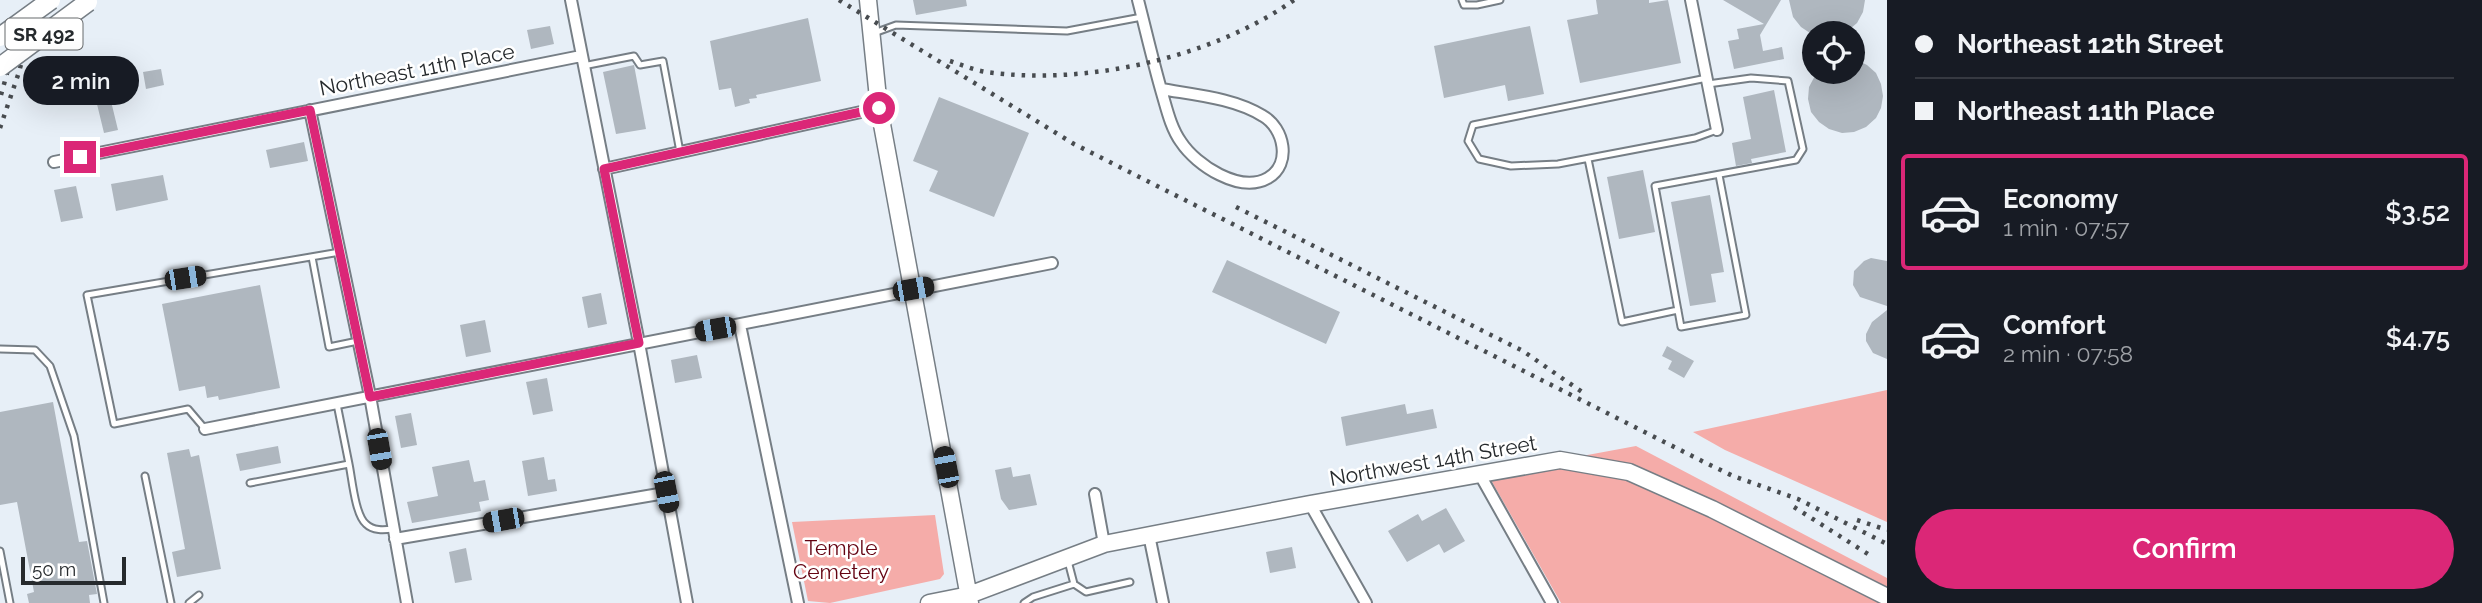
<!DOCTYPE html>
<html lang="en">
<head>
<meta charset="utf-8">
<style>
	:root { --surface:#171b24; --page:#20242c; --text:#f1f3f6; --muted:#9ea1a6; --line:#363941; --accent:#db2777 }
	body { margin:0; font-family:Raleway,sans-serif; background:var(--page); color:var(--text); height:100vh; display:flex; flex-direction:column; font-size:26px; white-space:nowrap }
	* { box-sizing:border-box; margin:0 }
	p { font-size:23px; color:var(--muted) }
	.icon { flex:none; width:38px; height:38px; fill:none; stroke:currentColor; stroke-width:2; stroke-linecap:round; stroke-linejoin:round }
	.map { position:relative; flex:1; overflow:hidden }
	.side { display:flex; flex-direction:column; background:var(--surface); width:595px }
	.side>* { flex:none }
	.hud { display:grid; align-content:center; height:154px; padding:0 28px; background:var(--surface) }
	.tools { position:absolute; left:1802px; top:21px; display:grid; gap:14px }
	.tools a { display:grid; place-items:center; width:63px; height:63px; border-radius:50%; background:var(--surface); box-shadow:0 7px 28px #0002; font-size:35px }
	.scale { position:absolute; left:21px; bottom:18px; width:105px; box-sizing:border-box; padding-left:7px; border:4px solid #262a2d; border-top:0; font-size:19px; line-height:24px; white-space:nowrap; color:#262a2d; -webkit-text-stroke:5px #fff; paint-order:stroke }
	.end { position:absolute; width:32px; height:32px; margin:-16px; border:9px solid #db2777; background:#fff; box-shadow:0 0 0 4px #fff }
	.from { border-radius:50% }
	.bubble { position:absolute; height:49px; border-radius:24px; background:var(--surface); box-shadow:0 7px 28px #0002; font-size:23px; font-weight:600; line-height:49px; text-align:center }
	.car { position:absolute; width:21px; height:42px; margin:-21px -10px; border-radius:9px; box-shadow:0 0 5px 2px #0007; background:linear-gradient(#222 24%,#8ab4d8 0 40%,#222 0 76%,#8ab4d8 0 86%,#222 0) }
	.hud b { display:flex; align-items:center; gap:24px; height:66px; font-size:26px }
	.hud b+b { border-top:2px solid var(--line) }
	.hud i { width:18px; height:18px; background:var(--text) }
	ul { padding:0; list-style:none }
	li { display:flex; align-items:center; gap:21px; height:116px; margin:0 14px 10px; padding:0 14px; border:4px solid transparent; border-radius:7px }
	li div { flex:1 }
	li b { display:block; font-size:26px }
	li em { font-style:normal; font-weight:600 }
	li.on { border-color:var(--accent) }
	li>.icon { width:63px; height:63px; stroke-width:1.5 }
	.button { display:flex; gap:14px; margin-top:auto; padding:14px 28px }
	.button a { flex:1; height:80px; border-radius:42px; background:var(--accent); color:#fff; font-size:28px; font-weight:600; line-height:80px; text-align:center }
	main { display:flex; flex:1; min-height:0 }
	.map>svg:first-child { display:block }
</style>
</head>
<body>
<main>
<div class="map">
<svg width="1887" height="603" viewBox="0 0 1887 603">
	<rect width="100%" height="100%" fill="#e7eff7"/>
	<path fill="#f5aca9" d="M 1887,390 L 1887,522 L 1725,450 L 1693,432 Z
		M 1636,446 L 1887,578 L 1887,588 L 1715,502 L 1631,464 L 1582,456 Z
		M 1560,468 L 1627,479 L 1710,517 L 1882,603 L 1561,603 L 1491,480 Z
		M 935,515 L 944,574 L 940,579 L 830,603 L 808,601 L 792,522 Z"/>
	<path fill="#afb7bf" d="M 913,0 L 966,0 L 967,6 L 916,15 Z
		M 1596,0 L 1649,0 L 1649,3 L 1668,0 L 1681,63 L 1580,83 L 1567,20 L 1598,14 Z
		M 1723,0 L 1781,0 L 1760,35 L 1763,51 L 1782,47 L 1784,59 L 1734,69 L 1728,41 L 1739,39 L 1737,29 L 1764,24 Z
		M 1789,0 L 1865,0 L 1863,12 L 1857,23 L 1845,33 L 1810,33 L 1801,27 L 1793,17 Z
		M 808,18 L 821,81 L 756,95 L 757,98 L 749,99 L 750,103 L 735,107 L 731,88 L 719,90 L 710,41 Z
		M 550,26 L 554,44 L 531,49 L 527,30 Z
		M 1530,26 L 1544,94 L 1508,101 L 1505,85 L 1444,98 L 1434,46 Z
		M 1853,58 L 1867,65 L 1876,73 L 1881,84 L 1883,96 L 1881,108 L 1876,118 L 1866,127 L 1854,132 L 1842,133 L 1829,129 L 1819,122 L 1811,112 L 1808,99 L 1809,87 L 1817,72 L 1853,72 Z
		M 634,65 L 646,129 L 616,134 L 603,72 Z
		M 161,69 L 164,85 L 146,89 L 143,72 Z
		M 1774,90 L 1786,152 L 1751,159 L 1752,163 L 1736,166 L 1732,143 L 1751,139 L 1743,97 Z
		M 110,97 L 118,130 L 104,133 L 96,100 Z
		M 939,97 L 1029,133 L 994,217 L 929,191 L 938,171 L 913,161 Z
		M 304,142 L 308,161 L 270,168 L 266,150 Z
		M 1643,170 L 1655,232 L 1619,239 L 1607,177 Z
		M 163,175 L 168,200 L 116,211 L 111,184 Z
		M 76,186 L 83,218 L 61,222 L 54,190 Z
		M 1710,195 L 1724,272 L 1711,274 L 1716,302 L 1690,306 L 1671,202 Z
		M 1871,258 L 1887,261 L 1887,306 L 1860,297 L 1853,285 L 1854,271 L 1864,261 Z
		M 1227,260 L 1340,312 L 1326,344 L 1212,292 Z
		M 260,285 L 280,388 L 219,400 L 218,396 L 207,398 L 205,386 L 179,391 L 162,304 Z
		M 601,293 L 607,324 L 588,328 L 582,297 Z
		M 1887,310 L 1887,359 L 1873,353 L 1866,341 L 1866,334 L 1872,322 Z
		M 485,320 L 491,352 L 466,357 L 460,325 Z
		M 1667,346 L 1694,361 L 1684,378 L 1668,369 L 1672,361 L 1662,356 Z
		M 697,355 L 702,378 L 675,383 L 671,360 Z
		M 547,378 L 553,411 L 533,415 L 526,382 Z
		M 53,402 L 79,542 L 87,541 L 97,594 L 89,595 L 90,603 L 29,603 L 27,594 L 34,592 L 17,502 L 0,505 L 0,412 Z
		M 1405,404 L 1407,414 L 1433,409 L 1437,428 L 1346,446 L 1341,417 Z
		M 411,413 L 417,445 L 401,448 L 395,416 Z
		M 278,446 L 281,463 L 240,471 L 236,454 Z
		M 189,449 L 191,457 L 199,455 L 221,569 L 177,577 L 172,552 L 185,549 L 167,453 Z
		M 544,457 L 548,480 L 555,479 L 557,491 L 528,496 L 522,461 Z
		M 469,460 L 474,482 L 485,480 L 489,500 L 479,502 L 481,511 L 412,523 L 407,502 L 438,496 L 432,467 Z
		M 1011,467 L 1013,477 L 1030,474 L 1037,505 L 1009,510 L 1001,499 L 995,470 Z
		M 1446,508 L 1465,541 L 1444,553 L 1439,544 L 1407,562 L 1388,531 L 1418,514 L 1422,521 Z
		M 1292,547 L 1296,568 L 1270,573 L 1266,552 Z
		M 466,548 L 472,580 L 455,583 L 449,552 Z"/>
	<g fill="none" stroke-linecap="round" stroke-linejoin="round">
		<defs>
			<path id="lane" d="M 1462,0 L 1464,5 L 1477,5 L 1500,0
				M 874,33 L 896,25 L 1067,31 L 1142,17
				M 583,66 L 634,56 L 640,65 L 663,61 L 680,152
				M 1707,78 L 1473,125 L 1468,141 L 1479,159 L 1511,166 L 1558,164 L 1695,138 L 1717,130
				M 1708,84 L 1751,78 L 1788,81 L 1803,149 L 1796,160 L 1655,186 L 1681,327 L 1746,315 L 1719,175
				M 1588,159 L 1622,322 L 1678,310
				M 312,257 L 329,347 L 358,341
				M 0,349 L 35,350 L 50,366 L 74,436 L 104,603
				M 205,429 L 188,409 L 114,424 L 87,295 L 340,252
				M 349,464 C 352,478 355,515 366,524 C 373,531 384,530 393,529
				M 145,476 L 171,603
				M 250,483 L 349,464 L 337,404
				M 0,551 L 10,603
				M 1074,584 L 1086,592 L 1130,582
				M 189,603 L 199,595
				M 1024,603 L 1033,597 L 1074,584 L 1068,561"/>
			<path id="street" d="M 571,0 L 639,343 L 687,603
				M 1138,0 C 1146,31 1153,62 1162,93 C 1167,110 1171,128 1181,142 C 1196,165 1240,194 1268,178 C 1292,164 1284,128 1263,116 C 1234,98 1195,95 1161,89
				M 1691,0 L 1717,130
				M 310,110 L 370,396 L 407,603
				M 54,162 L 581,56
				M 604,169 L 879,108
				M 740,325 L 798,603
				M 205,429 L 1052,263
				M 1479,473 L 1552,603
				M 1095,494 L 1104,544
				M 1310,504 L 1366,603
				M 1149,535 L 1163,603
				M 395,539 L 665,493"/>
			<path id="secondary" d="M 868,0 L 879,108 L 970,603
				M 929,603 L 969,595 L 1104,544 L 1310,504 L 1560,460 L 1629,472 L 1712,509 L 1887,597"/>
		</defs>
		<use href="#lane" stroke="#767e85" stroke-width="9"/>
		<use href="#street" stroke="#767e85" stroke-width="14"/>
		<use href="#secondary" stroke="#767e85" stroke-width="19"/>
		<use href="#lane" stroke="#fff" stroke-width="5"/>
		<use href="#street" stroke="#fff" stroke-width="10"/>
		<use href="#secondary" stroke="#fff" stroke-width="16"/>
		<path stroke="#484c50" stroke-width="4.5" stroke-dasharray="3.5 7" stroke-linecap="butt" d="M 839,0 L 1074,144 L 1706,463 L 1733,476 L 1798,499 L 1887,544
			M 950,61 C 962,65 974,70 986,72 C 1085,86 1212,58 1294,0
			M 1,95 L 18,34
			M 0,128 L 19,72 L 38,0
			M 1236,207 L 1523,351 L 1582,392
			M 1794,507 L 1871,556
			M 1857,520 L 1887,530"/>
		<defs>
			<path id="primary-bridge" d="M 0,37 L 51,0
				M 0,67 L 88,2"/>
		</defs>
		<use href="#primary-bridge" stroke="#767e85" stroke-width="21" stroke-linecap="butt"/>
		<use href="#primary-bridge" stroke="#fff" stroke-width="18"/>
	</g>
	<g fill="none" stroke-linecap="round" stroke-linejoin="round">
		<path stroke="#db2777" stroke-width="9" d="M 80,157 L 310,110 L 370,397 L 639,343 L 604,169 L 879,108"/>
	</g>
	<g text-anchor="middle" stroke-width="5" stroke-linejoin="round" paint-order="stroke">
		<rect fill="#fff" stroke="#676a6c" stroke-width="2" x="5.5" y="18.5" width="77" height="31" rx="5"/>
		<g font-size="19" font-weight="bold" fill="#262a2d">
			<text x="44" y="41">SR 492</text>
		</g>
		<g font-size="21" fill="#262a2d" stroke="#fff">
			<text transform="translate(417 70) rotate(-11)" y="7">Northeast 11th Place</text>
			<text transform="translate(1433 461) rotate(-10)" y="7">Northwest 14th Street</text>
		</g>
		<g font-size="21" fill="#640312" stroke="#fff">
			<text x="841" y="555">Temple<tspan x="841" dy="24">Cemetery</tspan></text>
		</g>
	</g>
</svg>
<div class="tools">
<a><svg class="icon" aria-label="locate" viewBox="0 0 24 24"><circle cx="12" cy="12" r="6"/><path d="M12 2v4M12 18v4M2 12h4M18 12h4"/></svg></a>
</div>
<div class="scale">50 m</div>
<i class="end from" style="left:879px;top:108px"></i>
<i class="end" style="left:80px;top:157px"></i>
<div class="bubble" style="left:23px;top:56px;width:116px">2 min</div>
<i class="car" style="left:185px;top:278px;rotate:81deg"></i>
<i class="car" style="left:913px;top:289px;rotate:80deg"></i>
<i class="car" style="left:715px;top:329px;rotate:260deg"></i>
<i class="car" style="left:379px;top:449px;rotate:170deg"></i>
<i class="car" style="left:946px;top:467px;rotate:349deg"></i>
<i class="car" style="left:666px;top:492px;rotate:169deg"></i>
<i class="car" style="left:503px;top:520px;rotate:260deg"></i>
</div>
<section class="side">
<div class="hud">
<b><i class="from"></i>Northeast 12th Street</b>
<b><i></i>Northeast 11th Place</b>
</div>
<ul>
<li class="on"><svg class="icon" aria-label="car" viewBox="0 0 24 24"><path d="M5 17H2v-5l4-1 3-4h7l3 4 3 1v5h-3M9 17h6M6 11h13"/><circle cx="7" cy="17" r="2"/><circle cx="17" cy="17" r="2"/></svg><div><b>Economy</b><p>1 min · 07:57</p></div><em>$3.52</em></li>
<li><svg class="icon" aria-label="car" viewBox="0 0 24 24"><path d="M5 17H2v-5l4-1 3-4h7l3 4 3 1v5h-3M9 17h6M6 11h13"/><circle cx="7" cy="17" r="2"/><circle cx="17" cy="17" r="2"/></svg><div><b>Comfort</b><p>2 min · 07:58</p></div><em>$4.75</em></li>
</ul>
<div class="button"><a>Confirm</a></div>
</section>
</main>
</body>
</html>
